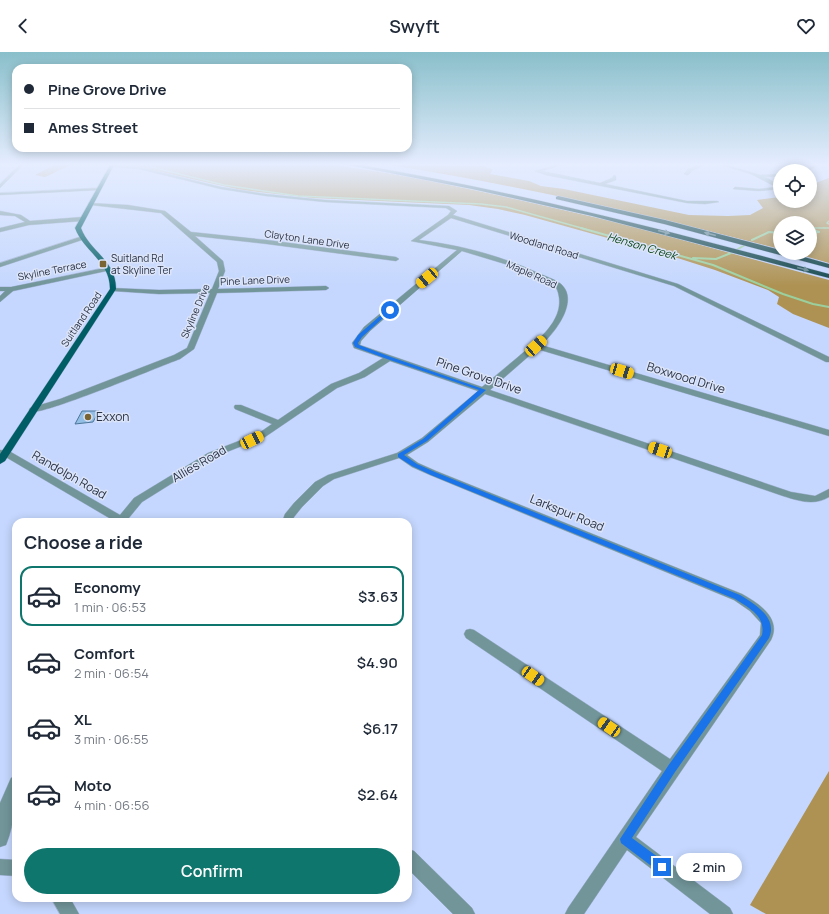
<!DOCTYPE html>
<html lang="en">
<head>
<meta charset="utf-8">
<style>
	:root { --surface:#fff; --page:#f6f6f7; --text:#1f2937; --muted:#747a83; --line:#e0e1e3; --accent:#0f766e }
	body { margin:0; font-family:Manrope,sans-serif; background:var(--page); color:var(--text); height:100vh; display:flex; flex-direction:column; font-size:15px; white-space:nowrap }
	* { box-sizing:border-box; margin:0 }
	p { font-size:13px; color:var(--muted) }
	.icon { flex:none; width:22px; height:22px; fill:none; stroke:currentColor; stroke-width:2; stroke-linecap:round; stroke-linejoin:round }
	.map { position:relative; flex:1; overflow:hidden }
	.panel { position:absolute; left:12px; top:466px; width:400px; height:384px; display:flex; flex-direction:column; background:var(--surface); border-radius:12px; box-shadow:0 2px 10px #0003 }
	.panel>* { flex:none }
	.banner { position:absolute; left:12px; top:12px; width:400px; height:88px; border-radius:12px; box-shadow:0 2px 10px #0003; display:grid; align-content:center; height:88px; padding:0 12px; background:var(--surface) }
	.tools { position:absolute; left:773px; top:112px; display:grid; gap:8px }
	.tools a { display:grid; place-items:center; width:44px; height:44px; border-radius:50%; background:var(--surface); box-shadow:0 2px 10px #0003; font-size:20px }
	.end { position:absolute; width:18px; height:18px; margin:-9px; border:5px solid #1a73e8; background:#fff; box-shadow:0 0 0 2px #fff }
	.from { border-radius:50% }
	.bubble { position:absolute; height:28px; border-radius:14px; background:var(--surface); box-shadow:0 2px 10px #0003; font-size:13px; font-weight:600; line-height:28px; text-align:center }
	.car { position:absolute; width:12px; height:24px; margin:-12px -6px; border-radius:5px; box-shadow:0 0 3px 1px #0007; background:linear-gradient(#f5c518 24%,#345 0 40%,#f5c518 0 76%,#345 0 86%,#f5c518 0) }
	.banner b { display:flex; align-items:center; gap:14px; height:38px; font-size:15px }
	.banner b+b { border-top:1px solid var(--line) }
	.banner i { width:10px; height:10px; background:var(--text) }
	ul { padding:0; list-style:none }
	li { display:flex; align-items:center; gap:12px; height:60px; margin:0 8px 6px; padding:0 4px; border:2px solid transparent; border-radius:12px }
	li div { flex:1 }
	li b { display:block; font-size:15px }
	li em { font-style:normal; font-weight:600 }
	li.current { border-color:var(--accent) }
	li>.icon { width:36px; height:36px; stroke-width:1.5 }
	h2 { padding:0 12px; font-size:18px; line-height:48px }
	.primary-button { display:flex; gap:8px; margin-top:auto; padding:8px 12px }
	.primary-button a { flex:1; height:46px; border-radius:24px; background:var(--accent); color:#fff; font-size:16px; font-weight:600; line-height:46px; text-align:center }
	header { display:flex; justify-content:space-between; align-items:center; height:52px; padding:0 12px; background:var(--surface); font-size:18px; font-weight:600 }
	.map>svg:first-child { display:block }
</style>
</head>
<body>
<header><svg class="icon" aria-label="back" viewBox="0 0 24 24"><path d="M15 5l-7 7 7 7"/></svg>Swyft<svg class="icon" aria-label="heart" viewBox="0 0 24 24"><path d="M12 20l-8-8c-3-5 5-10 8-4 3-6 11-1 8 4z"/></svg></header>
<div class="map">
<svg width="829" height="862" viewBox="0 0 829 862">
	<rect width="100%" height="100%" fill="#c5d7fe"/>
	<path fill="#ae9253" d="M 54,113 L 71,113 L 45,125 L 35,123 Z
		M 129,113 L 335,113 L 412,125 L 511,146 L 624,172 L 829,228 L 829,276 L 793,262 L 777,252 L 779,245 L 768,238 L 715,218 L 665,202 L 525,163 L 498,157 L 469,153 L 313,146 L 241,138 Z
		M 388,113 L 484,114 L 493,117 L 490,122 L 529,129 L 541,134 L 564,137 L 689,163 L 728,164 L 750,163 L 763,156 L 757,148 L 780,145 L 780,149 L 810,149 L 810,133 L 829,126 L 829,211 L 794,201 L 810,201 L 810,171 L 780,171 L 780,197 C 651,164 520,133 388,113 Z
		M 829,719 L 829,862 L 766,862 L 750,853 Z"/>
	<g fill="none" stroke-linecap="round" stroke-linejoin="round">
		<path stroke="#9bd09e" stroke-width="1.5" d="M 143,113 L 224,133 L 298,144 L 481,152 L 506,155 L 585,177
			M 829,169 L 827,171 L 829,172
			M 810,176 L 829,176"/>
		<path stroke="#9bd09e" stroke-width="2" d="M 581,176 L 713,213 L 783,242 L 813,252 L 829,255
			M 810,177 L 819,180 L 810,181
			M 752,188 L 769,180 L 780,181
			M 738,197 L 745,193
			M 693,206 L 716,207 L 731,201"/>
	</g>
	<path fill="#92bde4" stroke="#4d769a" d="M 82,359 L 99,359 L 93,370 L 75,372 Z"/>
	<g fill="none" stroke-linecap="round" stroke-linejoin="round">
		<defs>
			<path id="minor" d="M 19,113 L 23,113 L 0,136 L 0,132 Z
				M 111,113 L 139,115 L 221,135 L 266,142 L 325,148 L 449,154 L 457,159 L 453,163 L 678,232 L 829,305 L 829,310 L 826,310 L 674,234 L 451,166 L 419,188 C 460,193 498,203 536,220 C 544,224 555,227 561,232 C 580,249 554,282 541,293 L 829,378 L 829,384 L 537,297 L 490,338 L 791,440 L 815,444 L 829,437 L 829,445 C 814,454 799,449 783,444 L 485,342 L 428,390 L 407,403 L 418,411 L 436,419 L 742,542 C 758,551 782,566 771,588 L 636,785 L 730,856 L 733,862 L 710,862 L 627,798 L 584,862 L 565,862 L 568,856 L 662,719 L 466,586 L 464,582 L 466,578 L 470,577 L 474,578 L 670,707 L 760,583 L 761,571 L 750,559 L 734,548 L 430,423 L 412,415 L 399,406 L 334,427 L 323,434 L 302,455 L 294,465 L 292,470 L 282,470 L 285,462 L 294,451 L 315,430 L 328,423 L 397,401 L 422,386 L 478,339 L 390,309 L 365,325 L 337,336 L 265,385 L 214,405 L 142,450 L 128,467 L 130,470 L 116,470 L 4,404 L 0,404 L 0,398 L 9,399 L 120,463 L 134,446 L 208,401 L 259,381 L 272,372 L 235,357 L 234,355 L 235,353 L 241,353 L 278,368 L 331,332 L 359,321 L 383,306 L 354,296 L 352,291 L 364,275 L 457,198 L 411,189 L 448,163 L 451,159 L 446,156 L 325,150 L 266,144 L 221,137 L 139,117 L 112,115 L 110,114 ZM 462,199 L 505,212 L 556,235 C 570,265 538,288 518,305 C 506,315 494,325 482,335 L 360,293 L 361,289 L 370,279 Z
				M 555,113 L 562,113 L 542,119 L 600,131 L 612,126 L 614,123 L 616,124 L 616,128 L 605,132 L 687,149 L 717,149 L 719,150 L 705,152 L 687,151 L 546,123 L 535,119 Z
				M 698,113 L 704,113 L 692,119 L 688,123 L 684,122 L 688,117 Z
				M 720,113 L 727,113 L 760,123 L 780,122 L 780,124 L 765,125 L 780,133 L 780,137 L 759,139 L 733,137 L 735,135 L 759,137 L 776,135 L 751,122 Z
				M 814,113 L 819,113 L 808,119 L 802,119 Z
				M 101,136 L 99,138 L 0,143 L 0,141 Z
				M 89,151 L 128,153 L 165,159 L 191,180 L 267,188 L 396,205 L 399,207 L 396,209 L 267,192 L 195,184 L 223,209 L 225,219 L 218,237 L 326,234 L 329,236 L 326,238 L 217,241 L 194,297 L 180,307 C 158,315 44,363 30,360 L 29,358 L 30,356 L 60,347 L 174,303 L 187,296 L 210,241 L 159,242 L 113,239 L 111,238 L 111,236 L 159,238 L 212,237 L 219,219 L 217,210 L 161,161 L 91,153 L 89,152 Z
				M 0,159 L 21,163 L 30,169 L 82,165 L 85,167 L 82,169 L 29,173 L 0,180 L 0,176 L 25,170 L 15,164 L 0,163 Z
				M 83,184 L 86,186 L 85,187 L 0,215 L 0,211 Z
				M 109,215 L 112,217 L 111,218 L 13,239 L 0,250 L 0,244 L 5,239 L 0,239 L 0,235 L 11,235 Z
				M 16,724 C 16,747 15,771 6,793 L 0,795 L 0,751 L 11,726 Z
				M 408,797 L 414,799 L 472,856 L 475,862 L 453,862 L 408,817 Z
				M 0,807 L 16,808 L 16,824 L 0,823 Z
				M 51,846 L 70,846 L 79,862 L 60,862 Z"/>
			<path id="major" d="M 110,113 L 114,113 L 81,176 C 90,200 116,208 116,237 L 5,409 L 0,412 L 0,402 L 110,237 C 110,209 84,200 75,176 Z"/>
			<path id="highway" d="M 349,113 L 361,113 C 519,140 674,180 829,222 L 829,226 L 592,164 L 472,137 Z
				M 558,144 L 665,168 L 780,198 L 780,201 L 790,201 L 829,212 L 829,216 L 664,172 L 556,147 L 556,145 Z"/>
		</defs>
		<use href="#minor" stroke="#a6b6d9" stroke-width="1"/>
		<use href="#major" stroke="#a6b6d9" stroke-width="1"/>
		<use href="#highway" stroke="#a6b6d9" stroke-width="1"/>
		<use href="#minor" fill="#719599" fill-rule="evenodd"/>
		<use href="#major" fill="#005d66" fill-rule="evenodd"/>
		<use href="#highway" fill="#11454b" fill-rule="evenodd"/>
	</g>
	<defs><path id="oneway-solid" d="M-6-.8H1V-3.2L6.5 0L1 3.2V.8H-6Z"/></defs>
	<g fill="#628590">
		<use href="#oneway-solid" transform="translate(664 180) rotate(14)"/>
		<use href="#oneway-solid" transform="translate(710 182) rotate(-165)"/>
		<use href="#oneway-solid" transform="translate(803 217) rotate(15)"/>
	</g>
	<linearGradient id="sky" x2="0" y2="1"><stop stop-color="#89bfca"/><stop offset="0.48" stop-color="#e5edff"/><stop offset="1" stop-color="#e5edff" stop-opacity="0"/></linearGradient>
	<rect width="829" height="234" fill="url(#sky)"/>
	<path fill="#1a73e8" d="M 388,257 L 392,258 L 362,285 L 358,291 L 359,293 L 391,305 L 486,338 L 427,389 L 404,403 L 417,412 L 435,420 L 740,543 C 755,552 778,566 769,586 L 675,720 L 632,786 L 666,811 L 668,815 L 666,819 L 662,821 L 658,819 L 621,791 L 620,787 L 668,714 L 762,583 C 766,564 749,556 735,547 L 431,423 L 412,414 L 398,405 L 398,402 L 423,387 L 479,338 L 387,307 L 355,295 L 353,291 L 358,283 Z"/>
	<g fill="#796433" stroke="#dbe4f8" stroke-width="1.5">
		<rect x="99" y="208" width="8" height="8" rx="2"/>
		<circle cx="88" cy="365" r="4"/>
	</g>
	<g text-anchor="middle" stroke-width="3" stroke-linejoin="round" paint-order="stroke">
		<g font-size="10" fill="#293245" stroke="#dbe4f8">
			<text transform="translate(307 187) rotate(8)" y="4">Clayton Lane Drive</text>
			<text transform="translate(544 193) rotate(17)" y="4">Woodland Road</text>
			<text transform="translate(52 218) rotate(-11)" y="4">Skyline Terrace</text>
			<text transform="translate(532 222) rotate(24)" y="4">Maple Road</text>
			<text transform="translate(255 228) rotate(-2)" y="4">Pine Lane Drive</text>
			<text transform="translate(195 259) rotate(-67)" y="4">Skyline Drive</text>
			<text transform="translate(81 267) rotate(-56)" y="4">Suitland Road</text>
		</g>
		<g font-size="10" fill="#293245" stroke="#dbe4f8" text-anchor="start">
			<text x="111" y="210">Suitland Rd<tspan x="111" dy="12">at Skyline Ter</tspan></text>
		</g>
		<g font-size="11" font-style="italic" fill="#0b4416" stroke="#dbe4f8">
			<text transform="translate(642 194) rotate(16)" y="4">Henson Creek</text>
		</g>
		<g font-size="12" fill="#293245" stroke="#dbe4f8">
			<text transform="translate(479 324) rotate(19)" y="4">Pine Grove Drive</text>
			<text transform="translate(686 326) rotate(17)" y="4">Boxwood Drive</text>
			<text transform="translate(199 412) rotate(-30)" y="4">Allies Road</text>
			<text transform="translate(69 423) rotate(30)" y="4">Randolph Road</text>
			<text transform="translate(567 461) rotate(22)" y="4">Larkspur Road</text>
		</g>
		<g font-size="12" fill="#293245" stroke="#dbe4f8" text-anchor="start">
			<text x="96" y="369">Exxon</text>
		</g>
	</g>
</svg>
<div class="tools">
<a><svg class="icon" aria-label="locate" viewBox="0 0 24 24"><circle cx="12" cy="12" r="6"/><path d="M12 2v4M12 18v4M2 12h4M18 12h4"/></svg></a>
<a><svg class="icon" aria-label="layers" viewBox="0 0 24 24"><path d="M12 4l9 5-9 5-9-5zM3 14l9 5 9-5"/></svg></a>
</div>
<i class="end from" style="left:390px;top:258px"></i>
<i class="end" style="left:662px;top:815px"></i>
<div class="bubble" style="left:676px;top:801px;width:66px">2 min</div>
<i class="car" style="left:427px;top:226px;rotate:230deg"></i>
<i class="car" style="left:536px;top:294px;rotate:48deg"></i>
<i class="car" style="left:622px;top:319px;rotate:107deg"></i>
<i class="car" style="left:252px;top:388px;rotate:64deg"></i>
<i class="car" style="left:660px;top:398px;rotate:289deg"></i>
<i class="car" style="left:533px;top:624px;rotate:124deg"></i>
<i class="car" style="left:609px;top:675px;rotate:304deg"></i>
<div class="banner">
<b><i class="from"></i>Pine Grove Drive</b>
<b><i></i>Ames Street</b>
</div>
<section class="panel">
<h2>Choose a ride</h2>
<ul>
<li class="current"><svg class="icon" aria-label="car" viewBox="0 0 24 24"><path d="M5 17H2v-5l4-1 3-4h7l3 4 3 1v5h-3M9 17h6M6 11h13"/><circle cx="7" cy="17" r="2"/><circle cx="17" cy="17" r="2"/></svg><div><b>Economy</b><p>1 min · 06:53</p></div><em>$3.63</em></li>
<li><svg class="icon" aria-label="car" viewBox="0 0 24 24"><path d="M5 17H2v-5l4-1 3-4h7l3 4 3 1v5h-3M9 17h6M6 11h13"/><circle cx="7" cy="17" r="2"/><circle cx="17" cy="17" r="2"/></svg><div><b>Comfort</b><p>2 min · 06:54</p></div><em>$4.90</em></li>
<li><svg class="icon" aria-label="car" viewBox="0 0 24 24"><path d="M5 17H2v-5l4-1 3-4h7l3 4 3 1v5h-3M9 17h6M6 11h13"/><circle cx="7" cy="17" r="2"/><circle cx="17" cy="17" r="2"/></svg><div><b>XL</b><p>3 min · 06:55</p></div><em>$6.17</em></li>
<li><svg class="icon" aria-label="car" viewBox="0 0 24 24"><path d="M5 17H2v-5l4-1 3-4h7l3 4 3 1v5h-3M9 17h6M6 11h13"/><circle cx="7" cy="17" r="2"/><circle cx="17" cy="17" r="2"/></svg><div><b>Moto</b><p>4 min · 06:56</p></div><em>$2.64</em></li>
</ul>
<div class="primary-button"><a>Confirm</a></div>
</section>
</div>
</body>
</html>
